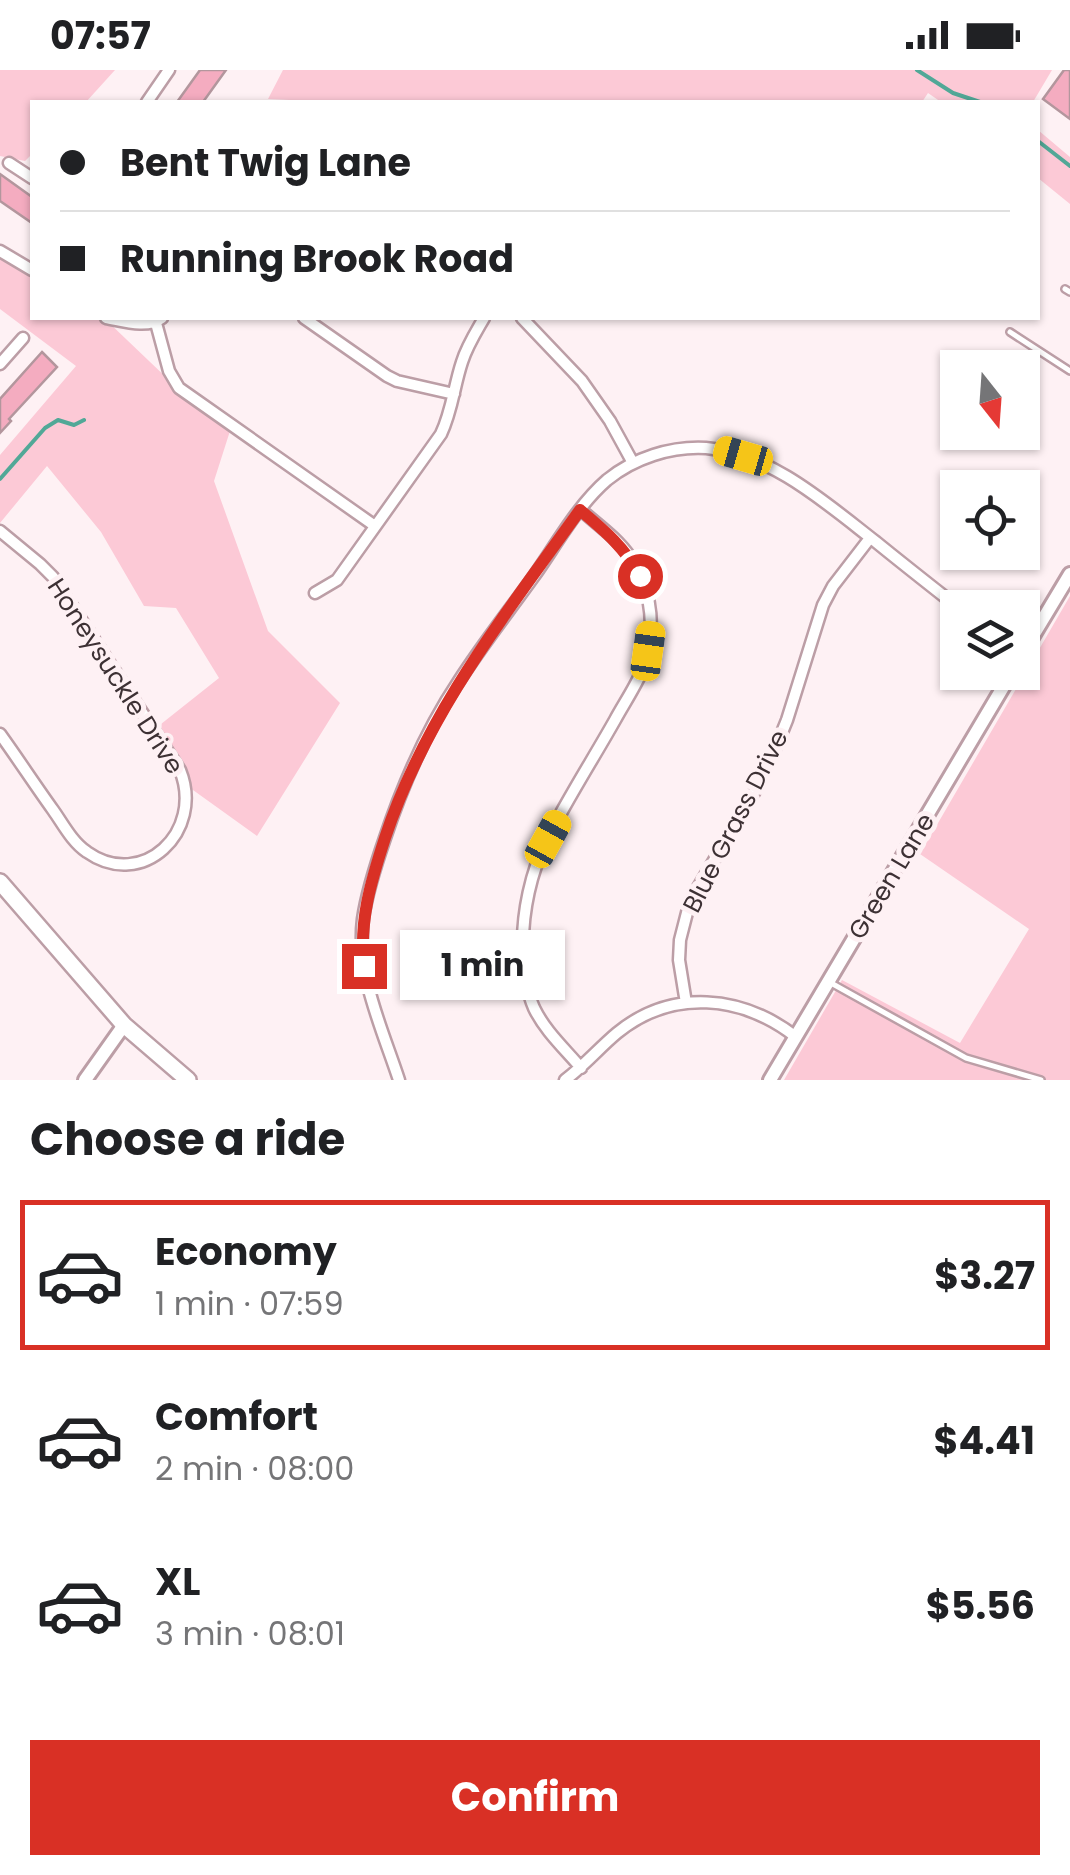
<!DOCTYPE html>
<html lang="en">
<head>
<meta charset="utf-8">
<style>
	:root { --surface:#fff; --page:#f2f2f2; --text:#202124; --muted:#757577; --line:#e0e0e0; --accent:#d93025 }
	body { margin:0; font-family:Poppins,sans-serif; background:var(--page); color:var(--text); height:100vh; display:flex; flex-direction:column; font-size:38px; white-space:nowrap }
	* { box-sizing:border-box; margin:0 }
	p { font-size:32px; color:var(--muted) }
	.icon { flex:none; width:55px; height:55px; fill:none; stroke:currentColor; stroke-width:2; stroke-linecap:round; stroke-linejoin:round }
	.map { position:relative; height:1010px; overflow:hidden }
	.panel { display:flex; flex-direction:column; background:var(--surface); flex:1 }
	.panel>* { flex:none }
	.guide { position:absolute; left:30px; top:30px; width:1010px; height:220px; border-radius:0px; box-shadow:0 2px 8px #0004; display:grid; align-content:center; height:220px; padding:0 30px; background:var(--surface) }
	.needle { width:65px; rotate:163deg }
	.fabs { position:absolute; left:940px; top:280px; display:grid; gap:20px }
	.fabs a { display:grid; place-items:center; width:100px; height:100px; border-radius:0px; background:var(--surface); box-shadow:0 2px 8px #0004; font-size:50px }
	.end { position:absolute; width:45px; height:45px; margin:-22px; border:12px solid #d93025; background:#fff; box-shadow:0 0 0 5px #fff }
	.from { border-radius:50% }
	.bubble { position:absolute; height:70px; border-radius:0px; background:var(--surface); box-shadow:0 2px 8px #0004; font-size:32px; font-weight:700; line-height:70px; text-align:center }
	.car { position:absolute; width:30px; height:60px; margin:-30px -15px; border-radius:12px; box-shadow:0 0 8px 2px #0007; background:linear-gradient(#f5c518 24%,#345 0 40%,#f5c518 0 76%,#345 0 86%,#f5c518 0) }
	.guide b { display:flex; align-items:center; gap:35px; height:95px; font-size:38px }
	.guide b+b { border-top:2px solid var(--line) }
	.guide i { width:25px; height:25px; background:var(--text) }
	ul { padding:0; list-style:none }
	li { display:flex; align-items:center; gap:30px; height:150px; margin:0 20px 15px; padding:0 10px; border:5px solid transparent; border-radius:0px }
	li div { flex:1 }
	li b { display:block; font-size:38px }
	li em { font-style:normal; font-weight:700 }
	li.active { border-color:var(--accent) }
	li>.icon { width:90px; height:90px; stroke-width:1.5 }
	h2 { padding:0 30px; font-size:45px; line-height:120px }
	.cta { display:flex; gap:20px; margin-top:auto; padding:20px 30px }
	.cta a { flex:1; height:115px; border-radius:0px; background:var(--accent); color:#fff; font-size:40px; font-weight:700; line-height:115px; text-align:center }
	.status { display:flex; justify-content:space-between; align-items:center; height:70px; padding:0 50px; background:var(--surface); direction:ltr }
	.status svg { height:28px; fill:currentColor }
	.map>svg:first-child { display:block }
</style>
</head>
<body>
<div class="status"><b>07:57</b><svg viewBox="0 0 49 12"><path d="M0 12V9h3v3zM5 12V6h3v6zM10 12V3h3v9zM15 12V0h3v12zM26 1h20v11H26zM47 4h2v5h-2z"/></svg></div>
<div class="map">
<svg width="1070" height="1010" viewBox="0 0 1070 1010">
	<rect width="100%" height="100%" fill="#fef1f4"/>
	<path fill="#fcc9d6" d="M 0,0 L 115,0 L 86,32 L 32,32 L 32,84 L 25,91 L 0,86 Z
		M 283,0 L 1052,0 L 1033,32 L 941,32 L 928,23 L 922,32 L 334,32 L 268,29 Z
		M 1038,60 L 1070,87 L 1070,134 L 1038,108 Z
		M 0,182 L 32,202 L 32,248 L 104,248 L 171,312 L 230,361 L 214,411 L 268,561 L 340,633 L 257,766 L 186,715 L 156,658 L 219,608 L 176,538 L 144,536 L 101,462 L 47,396 L 0,453 L 0,385 L 76,296 L 0,239 Z
		M 1070,526 L 1070,1010 L 784,1010 L 842,910 L 960,973 L 1029,859 L 920,784 Z"/>
	<g fill="none" stroke-linecap="round" stroke-linejoin="round">
		<path stroke="#51a897" stroke-width="4" d="M 917,0 L 953,23 L 980,32
			M 1038,71 L 1070,96
			M 0,409 L 45,358 L 58,350 L 74,355 L 84,350"/>
	</g>
	<path fill="#f4acc0" stroke="#b3969d" stroke-width="2.5" d="M 200,0 L 226,0 L 203,32 L 177,32 Z
		M 1064,0 L 1070,0 L 1070,49 L 1043,29 Z
		M 0,104 L 32,127 L 32,153 L 0,131 Z
		M 42,282 L 57,297 L 9,349 L 11,351 L 0,363 L 0,329 Z"/>
	<g fill="none" stroke-linecap="round" stroke-linejoin="round">
		<defs>
			<path id="service" d="M 1065,219 L 1070,222
				M 1010,262 L 1070,301
				M 831,913 L 966,988 L 1041,1010"/>
			<path id="minor" d="M 147,32 L 169,0
				M 9,93 L 32,108
				M 0,181 L 32,200
				M 106,248 C 123,251 147,259 162,248
				M 304,248 L 387,306 L 397,311 L 454,324
				M 522,248 L 582,311 L 610,351 L 633,393
				M 156,253 L 169,301 L 179,318 L 375,456
				M 0,294 L 23,268
				M 581,440 C 598,455 617,468 630,487 C 649,514 655,549 648,582 C 643,606 627,628 615,650 C 593,689 568,728 547,769 C 531,802 522,842 523,879 C 524,899 526,920 534,938 C 545,961 565,979 581,998
				M 0,461 L 40,494 L 53,507 L 180,700 C 205,762 142,821 87,782 C 72,772 63,754 53,740 C 35,715 18,689 0,664
				M 315,523 L 337,510 L 441,364 C 452,341 454,316 462,292 C 467,276 476,262 484,248
				M 686,933 L 679,890 L 680,870 L 690,831 L 755,721 L 772,687 L 787,650 L 823,535 L 833,516 L 870,468
				M 399,1010 C 382,958 356,904 363,849 C 367,821 376,794 385,768 C 403,714 427,659 459,611 C 482,575 509,541 534,506 C 556,475 577,436 607,410 C 634,388 671,376 706,378 C 770,383 827,434 876,472 C 903,494 931,516 959,538
				M 565,1010 C 584,996 599,978 617,963 C 672,918 742,925 796,967"/>
			<path id="tertiary" d="M 1022,584 L 1070,504
				M 85,1010 L 124,955
				M 770,1010 L 1012,602"/>
			<path id="secondary" d="M 0,812 L 124,955 L 188,1010"/>
		</defs>
		<use href="#service" stroke="#bc9ea6" stroke-width="10"/>
		<use href="#minor" stroke="#bc9ea6" stroke-width="15"/>
		<use href="#tertiary" stroke="#bc9ea6" stroke-width="18"/>
		<use href="#secondary" stroke="#bc9ea6" stroke-width="20"/>
		<use href="#service" stroke="#fff" stroke-width="5"/>
		<use href="#minor" stroke="#fff" stroke-width="10"/>
		<use href="#tertiary" stroke="#fff" stroke-width="12"/>
		<use href="#secondary" stroke="#fff" stroke-width="15"/>
	</g>
	<g fill="none" stroke-linecap="round" stroke-linejoin="round">
		<path stroke="#d93025" stroke-width="12" d="M 364,896 C 359,851 371,811 385,768 C 426,644 505,545 580,440 C 605,461 625,478 640,506"/>
	</g>
	<g text-anchor="middle" stroke-width="10" stroke-linejoin="round" paint-order="stroke">
		<g font-size="25" fill="#3d3134" stroke="#fef1f4">
			<text transform="translate(116 606) rotate(57)" y="9">Honeysuckle Drive</text>
			<text transform="translate(735 751) rotate(-63)" y="9">Blue Grass Drive</text>
			<text transform="translate(891 806) rotate(-59)" y="9">Green Lane</text>
		</g>
	</g>
</svg>
<div class="fabs">
<a><svg class="needle" viewBox="-14 -14 28 28"><path d="M0-13l5 13h-10z" fill="#e53935"/><path d="M0 13l5-13h-10z" fill="#757577"/></svg></a>
<a><svg class="icon" aria-label="locate" viewBox="0 0 24 24"><circle cx="12" cy="12" r="6"/><path d="M12 2v4M12 18v4M2 12h4M18 12h4"/></svg></a>
<a><svg class="icon" aria-label="layers" viewBox="0 0 24 24"><path d="M12 4l9 5-9 5-9-5zM3 14l9 5 9-5"/></svg></a>
</div>
<i class="end from" style="left:640px;top:506px"></i>
<i class="end" style="left:364px;top:896px"></i>
<div class="bubble" style="left:400px;top:860px;width:165px">1 min</div>
<i class="car" style="left:743px;top:386px;rotate:286deg"></i>
<i class="car" style="left:648px;top:581px;rotate:8deg"></i>
<i class="car" style="left:548px;top:769px;rotate:29deg"></i>
<div class="guide">
<b><i class="from"></i>Bent Twig Lane</b>
<b><i></i>Running Brook Road</b>
</div>
</div>
<section class="panel">
<h2>Choose a ride</h2>
<ul>
<li class="active"><svg class="icon" aria-label="car" viewBox="0 0 24 24"><path d="M5 17H2v-5l4-1 3-4h7l3 4 3 1v5h-3M9 17h6M6 11h13"/><circle cx="7" cy="17" r="2"/><circle cx="17" cy="17" r="2"/></svg><div><b>Economy</b><p>1 min · 07:59</p></div><em>$3.27</em></li>
<li><svg class="icon" aria-label="car" viewBox="0 0 24 24"><path d="M5 17H2v-5l4-1 3-4h7l3 4 3 1v5h-3M9 17h6M6 11h13"/><circle cx="7" cy="17" r="2"/><circle cx="17" cy="17" r="2"/></svg><div><b>Comfort</b><p>2 min · 08:00</p></div><em>$4.41</em></li>
<li><svg class="icon" aria-label="car" viewBox="0 0 24 24"><path d="M5 17H2v-5l4-1 3-4h7l3 4 3 1v5h-3M9 17h6M6 11h13"/><circle cx="7" cy="17" r="2"/><circle cx="17" cy="17" r="2"/></svg><div><b>XL</b><p>3 min · 08:01</p></div><em>$5.56</em></li>
</ul>
<div class="cta"><a>Confirm</a></div>
</section>
</body>
</html>
